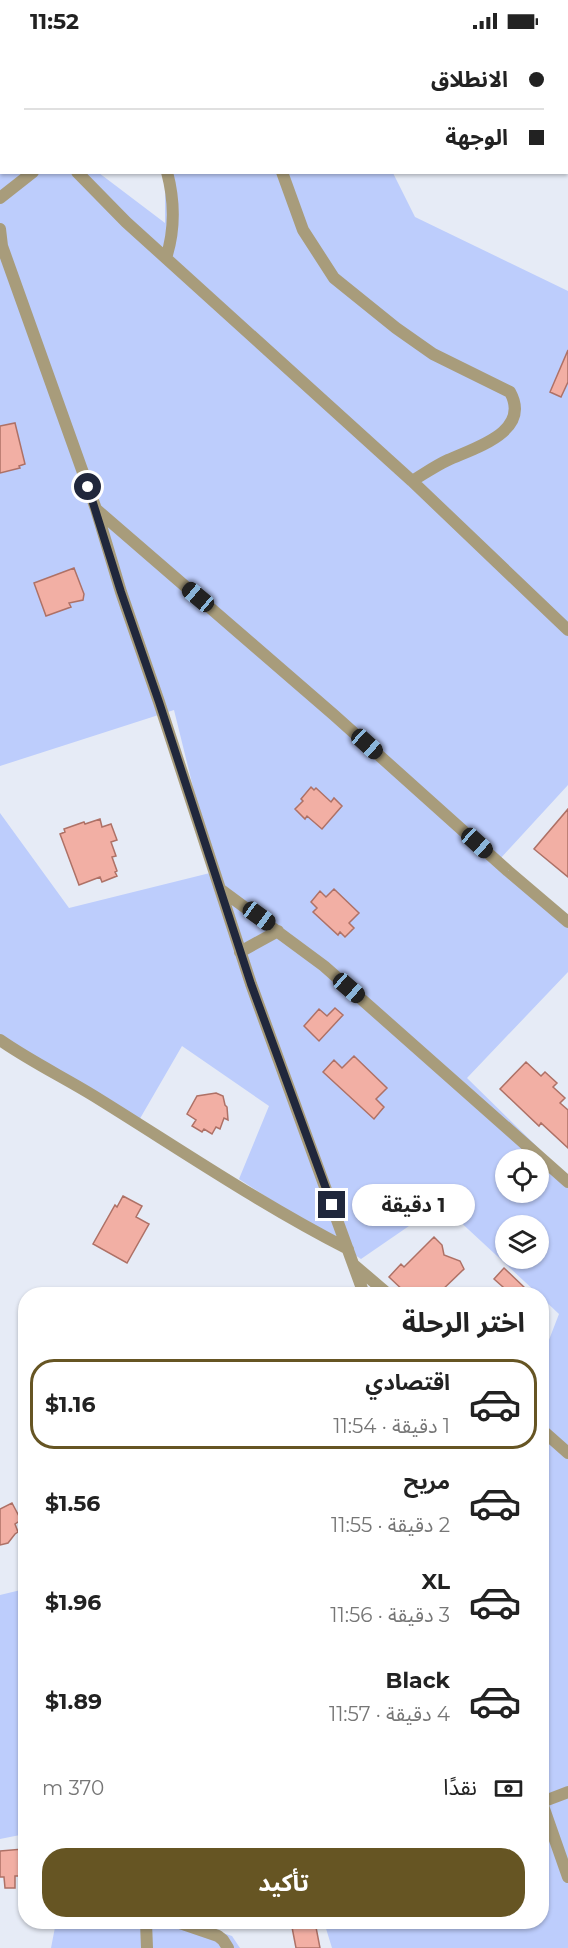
<!DOCTYPE html>
<html lang="ar">
<head>
<meta charset="utf-8">
<style>
	:root { --surface:#fff; --page:#f2f2f2; --text:#222; --muted:#767676; --line:#e0e0e0; --accent:#665523 }
	body { margin:0; font-family:Montserrat,"Noto Sans Arabic",sans-serif; background:var(--page); color:var(--text); direction:rtl; height:100vh; display:flex; flex-direction:column; font-size:22px; white-space:nowrap }
	* { box-sizing:border-box; margin:0 }
	p { font-size:20px; color:var(--muted) }
	.icon { flex:none; width:33px; height:33px; fill:none; stroke:currentColor; stroke-width:2; stroke-linecap:round; stroke-linejoin:round }
	.map { position:relative; flex:1; overflow:hidden; direction:ltr }
	.details { position:absolute; left:18px; top:1245px; width:531px; height:642px; display:flex; flex-direction:column; background:var(--surface); border-radius:24px; box-shadow:0 2px 4px #0004; direction:rtl }
	.details>* { flex:none }
	.top-card { position:absolute; left:0px; top:0px; width:568px; height:132px; box-shadow:0 2px 4px #0004; direction:rtl; display:grid; align-content:center; height:132px; padding:0 24px; background:var(--surface) }
	.buttons { position:absolute; left:495px; top:1107px; display:grid; gap:12px }
	.buttons a { display:grid; place-items:center; width:54px; height:54px; border-radius:50%; background:var(--surface); box-shadow:0 2px 4px #0004; font-size:30px }
	.end { position:absolute; width:27px; height:27px; margin:-14px; border:8px solid #20273c; background:#fff; box-shadow:0 0 0 3px #fff }
	.from { border-radius:50% }
	.bubble { position:absolute; height:42px; border-radius:21px; background:var(--surface); box-shadow:0 2px 4px #0004; font-size:20px; font-weight:700; line-height:42px; text-align:center; direction:rtl }
	.car { position:absolute; width:18px; height:36px; margin:-18px -9px; border-radius:8px; box-shadow:0 0 4px 2px #0007; background:linear-gradient(#222 24%,#8ab4d8 0 40%,#222 0 76%,#8ab4d8 0 86%,#222 0) }
	.top-card b { display:flex; align-items:center; gap:21px; height:57px; font-size:22px }
	.top-card b+b { border-top:2px solid var(--line) }
	.top-card i { width:15px; height:15px; background:var(--text) }
	ul { padding:0; list-style:none }
	li { display:flex; align-items:center; gap:18px; height:90px; margin:0 12px 9px; padding:0 12px; border:3px solid transparent; border-radius:24px }
	li div { flex:1 }
	li b { display:block; font-size:22px }
	li em { font-style:normal; font-weight:700 }
	li.selected { border-color:var(--accent) }
	li>.icon { width:54px; height:54px; stroke-width:1.5 }
	h2 { padding:0 24px; font-size:27px; line-height:72px }
	.pay { display:flex; align-items:center; gap:15px; height:66px; padding:0 24px; font-size:22px }
	.pay p { margin-inline-start:auto }
	.button { display:flex; gap:12px; margin-top:auto; padding:12px 24px }
	.button a { flex:1; height:69px; border-radius:24px; background:var(--accent); color:#fff; font-size:24px; font-weight:700; line-height:69px; text-align:center }
	.status { display:flex; justify-content:space-between; align-items:center; height:42px; padding:0 30px; background:var(--surface); direction:ltr }
	.status svg { height:16px; fill:currentColor }
	.map>svg:first-child { display:block }
</style>
</head>
<body>
<div class="status"><b>11:52</b><svg viewBox="0 0 49 12"><path d="M0 12V9h3v3zM5 12V6h3v6zM10 12V3h3v9zM15 12V0h3v12zM26 1h20v11H26zM47 4h2v5h-2z"/></svg></div>
<div class="map">
<svg width="568" height="1906" viewBox="0 0 568 1906">
	<rect width="100%" height="100%" fill="#e6ebf6"/>
	<path fill="#bdcdfc" fill-rule="evenodd" d="M 0,0 L 19,0 L 19,1 L 2,2 L 2,130 L 99,131 L 165,181 L 165,131 L 393,131 L 415,175 L 568,249 L 568,743 L 499,818 L 568,877 L 568,930 L 467,1036 L 568,1135 L 568,1906 L 332,1906 L 324,1880 L 542,1880 L 542,1316 L 559,1272 L 542,1256 L 542,1252 L 538,1252 L 441,1162 L 361,1217 L 239,1137 L 269,1064 L 182,1004 L 138,1080 L 0,996 L 0,771 L 69,866 L 214,830 L 174,668 L 0,724 ZM 506,1118 L 538,1118 L 538,1150 L 506,1150 ZM 506,1184 L 538,1184 L 538,1216 L 506,1216 Z
		M 25,1547 L 25,1617 L 20,1619 L 26,1637 L 25,1792 L 0,1797 L 0,1553 Z
		M 56,1880 L 190,1880 L 232,1894 L 240,1906 L 51,1906 Z"/>
	<path fill="#f2afa4" stroke="#ae7166" stroke-width="1.5" d="M 568,308 L 568,340 L 561,355 L 550,350 Z
		M 15,381 L 25,422 L 19,424 L 20,426 L 0,431 L 0,384 Z
		M 74,526 L 84,552 L 83,558 L 69,561 L 71,565 L 46,574 L 34,541 Z
		M 311,745 L 314,748 L 316,746 L 331,760 L 334,756 L 342,764 L 322,787 L 307,774 L 305,777 L 295,767 L 303,759 L 301,757 Z
		M 568,767 L 568,835 L 534,807 Z
		M 100,777 L 102,785 L 111,782 L 117,798 L 111,800 L 116,814 L 112,815 L 117,829 L 115,830 L 117,834 L 102,840 L 100,835 L 79,843 L 60,792 L 65,790 L 64,787 L 84,780 L 85,782 Z
		M 334,847 L 359,871 L 349,881 L 354,886 L 345,895 L 340,890 L 338,893 L 313,870 L 317,866 L 311,860 L 320,849 L 326,855 Z
		M 335,966 L 343,973 L 319,999 L 304,984 L 319,967 L 327,974 Z
		M 354,1014 L 387,1046 L 376,1057 L 384,1065 L 374,1077 L 323,1030 L 334,1018 L 342,1026 Z
		M 526,1020 L 541,1034 L 545,1030 L 557,1041 L 553,1045 L 565,1056 L 560,1061 L 568,1068 L 568,1106 L 541,1081 L 539,1084 L 500,1047 Z
		M 216,1051 L 223,1054 L 225,1063 L 227,1065 L 228,1078 L 224,1076 L 220,1087 L 216,1085 L 212,1092 L 204,1087 L 202,1090 L 192,1084 L 196,1078 L 187,1072 L 197,1054 Z
		M 123,1154 L 142,1164 L 136,1175 L 149,1182 L 127,1221 L 93,1202 L 115,1163 L 117,1165 Z
		M 434,1195 L 442,1203 L 444,1213 L 460,1219 L 464,1227 L 438,1252 L 407,1252 L 389,1235 L 401,1222 L 404,1225 Z
		M 504,1226 L 526,1247 L 521,1252 L 496,1252 L 503,1245 L 494,1237 Z
		M 12,1461 L 21,1478 L 15,1482 L 18,1490 L 15,1492 L 8,1501 L 0,1503 L 0,1467 Z
		M 23,1807 L 24,1817 L 26,1818 L 25,1834 L 15,1834 L 15,1846 L 5,1846 L 4,1835 L 0,1835 L 0,1809 Z
		M 291,1880 L 315,1880 L 320,1906 L 296,1906 Z"/>
	<g fill="none" stroke-linecap="round" stroke-linejoin="round">
		<path stroke="#a89c7b" stroke-width="12" d="M 169,2 L 169,0
			M 267,2 L 267,0
			M 0,30 L 2,35
			M 77,130 L 126,180 L 412,439 L 568,588
			M 282,130 L 303,188 L 334,236 L 396,286 L 433,312 L 510,350 C 532,390 474,406 448,418 C 435,424 424,432 412,439
			M 0,156 L 33,130
			M 0,187 L 2,204 L 96,467 L 121,550 L 159,660 L 251,942 L 364,1252
			M 166,216 C 175,188 175,160 167,130
			M 97,468 L 334,673 L 508,829 L 568,880
			M 220,847 L 324,924 L 568,1140
			M 240,910 L 278,889
			M 0,998 C 30,1019 63,1035 94,1054 C 178,1106 260,1162 348,1207
			M 354,1223 L 388,1252
			M 542,1388 L 568,1411
			M 542,1760 L 568,1750
			M 542,1761 L 568,1835
			M 146,1880 L 147,1906
			M 177,1880 L 218,1894 L 223,1898 L 228,1906"/>
	</g>
	<g fill="none" stroke-linecap="round" stroke-linejoin="round">
		<path stroke="#20273c" stroke-width="8" d="M 88,445 L 121,550 L 159,660 L 251,942 L 332,1163"/>
	</g>
</svg>
<div class="buttons">
<a><svg class="icon" aria-label="locate" viewBox="0 0 24 24"><circle cx="12" cy="12" r="6"/><path d="M12 2v4M12 18v4M2 12h4M18 12h4"/></svg></a>
<a><svg class="icon" aria-label="layers" viewBox="0 0 24 24"><path d="M12 4l9 5-9 5-9-5zM3 14l9 5 9-5"/></svg></a>
</div>
<i class="end from" style="left:88px;top:445px"></i>
<i class="end" style="left:332px;top:1163px"></i>
<div class="bubble" style="left:352px;top:1142px;width:123px">1 دقيقة</div>
<i class="car" style="left:198px;top:555px;rotate:310deg"></i>
<i class="car" style="left:367px;top:702px;rotate:132deg"></i>
<i class="car" style="left:477px;top:801px;rotate:132deg"></i>
<i class="car" style="left:259px;top:874px;rotate:126deg"></i>
<i class="car" style="left:349px;top:946px;rotate:131deg"></i>
<div class="top-card">
<b><i class="from"></i>الانطلاق</b>
<b><i></i>الوجهة</b>
</div>
<section class="details">
<h2>اختر الرحلة</h2>
<ul>
<li class="selected"><svg class="icon" aria-label="car" viewBox="0 0 24 24"><path d="M5 17H2v-5l4-1 3-4h7l3 4 3 1v5h-3M9 17h6M6 11h13"/><circle cx="7" cy="17" r="2"/><circle cx="17" cy="17" r="2"/></svg><div><b>اقتصادي</b><p>1 دقيقة · 11:54</p></div><em>$1.16</em></li>
<li><svg class="icon" aria-label="car" viewBox="0 0 24 24"><path d="M5 17H2v-5l4-1 3-4h7l3 4 3 1v5h-3M9 17h6M6 11h13"/><circle cx="7" cy="17" r="2"/><circle cx="17" cy="17" r="2"/></svg><div><b>مريح</b><p>2 دقيقة · 11:55</p></div><em>$1.56</em></li>
<li><svg class="icon" aria-label="car" viewBox="0 0 24 24"><path d="M5 17H2v-5l4-1 3-4h7l3 4 3 1v5h-3M9 17h6M6 11h13"/><circle cx="7" cy="17" r="2"/><circle cx="17" cy="17" r="2"/></svg><div><b>XL</b><p>3 دقيقة · 11:56</p></div><em>$1.96</em></li>
<li><svg class="icon" aria-label="car" viewBox="0 0 24 24"><path d="M5 17H2v-5l4-1 3-4h7l3 4 3 1v5h-3M9 17h6M6 11h13"/><circle cx="7" cy="17" r="2"/><circle cx="17" cy="17" r="2"/></svg><div><b>Black</b><p>4 دقيقة · 11:57</p></div><em>$1.89</em></li>
</ul>
<div class="pay"><svg class="icon" aria-label="cash" viewBox="0 0 24 24"><path d="M3 7h18v10H3z"/><circle cx="12" cy="12" r="2"/></svg>نقدًا<p>370 m</p></div>
<div class="button"><a>تأكيد</a></div>
</section>
</div>
</body>
</html>
